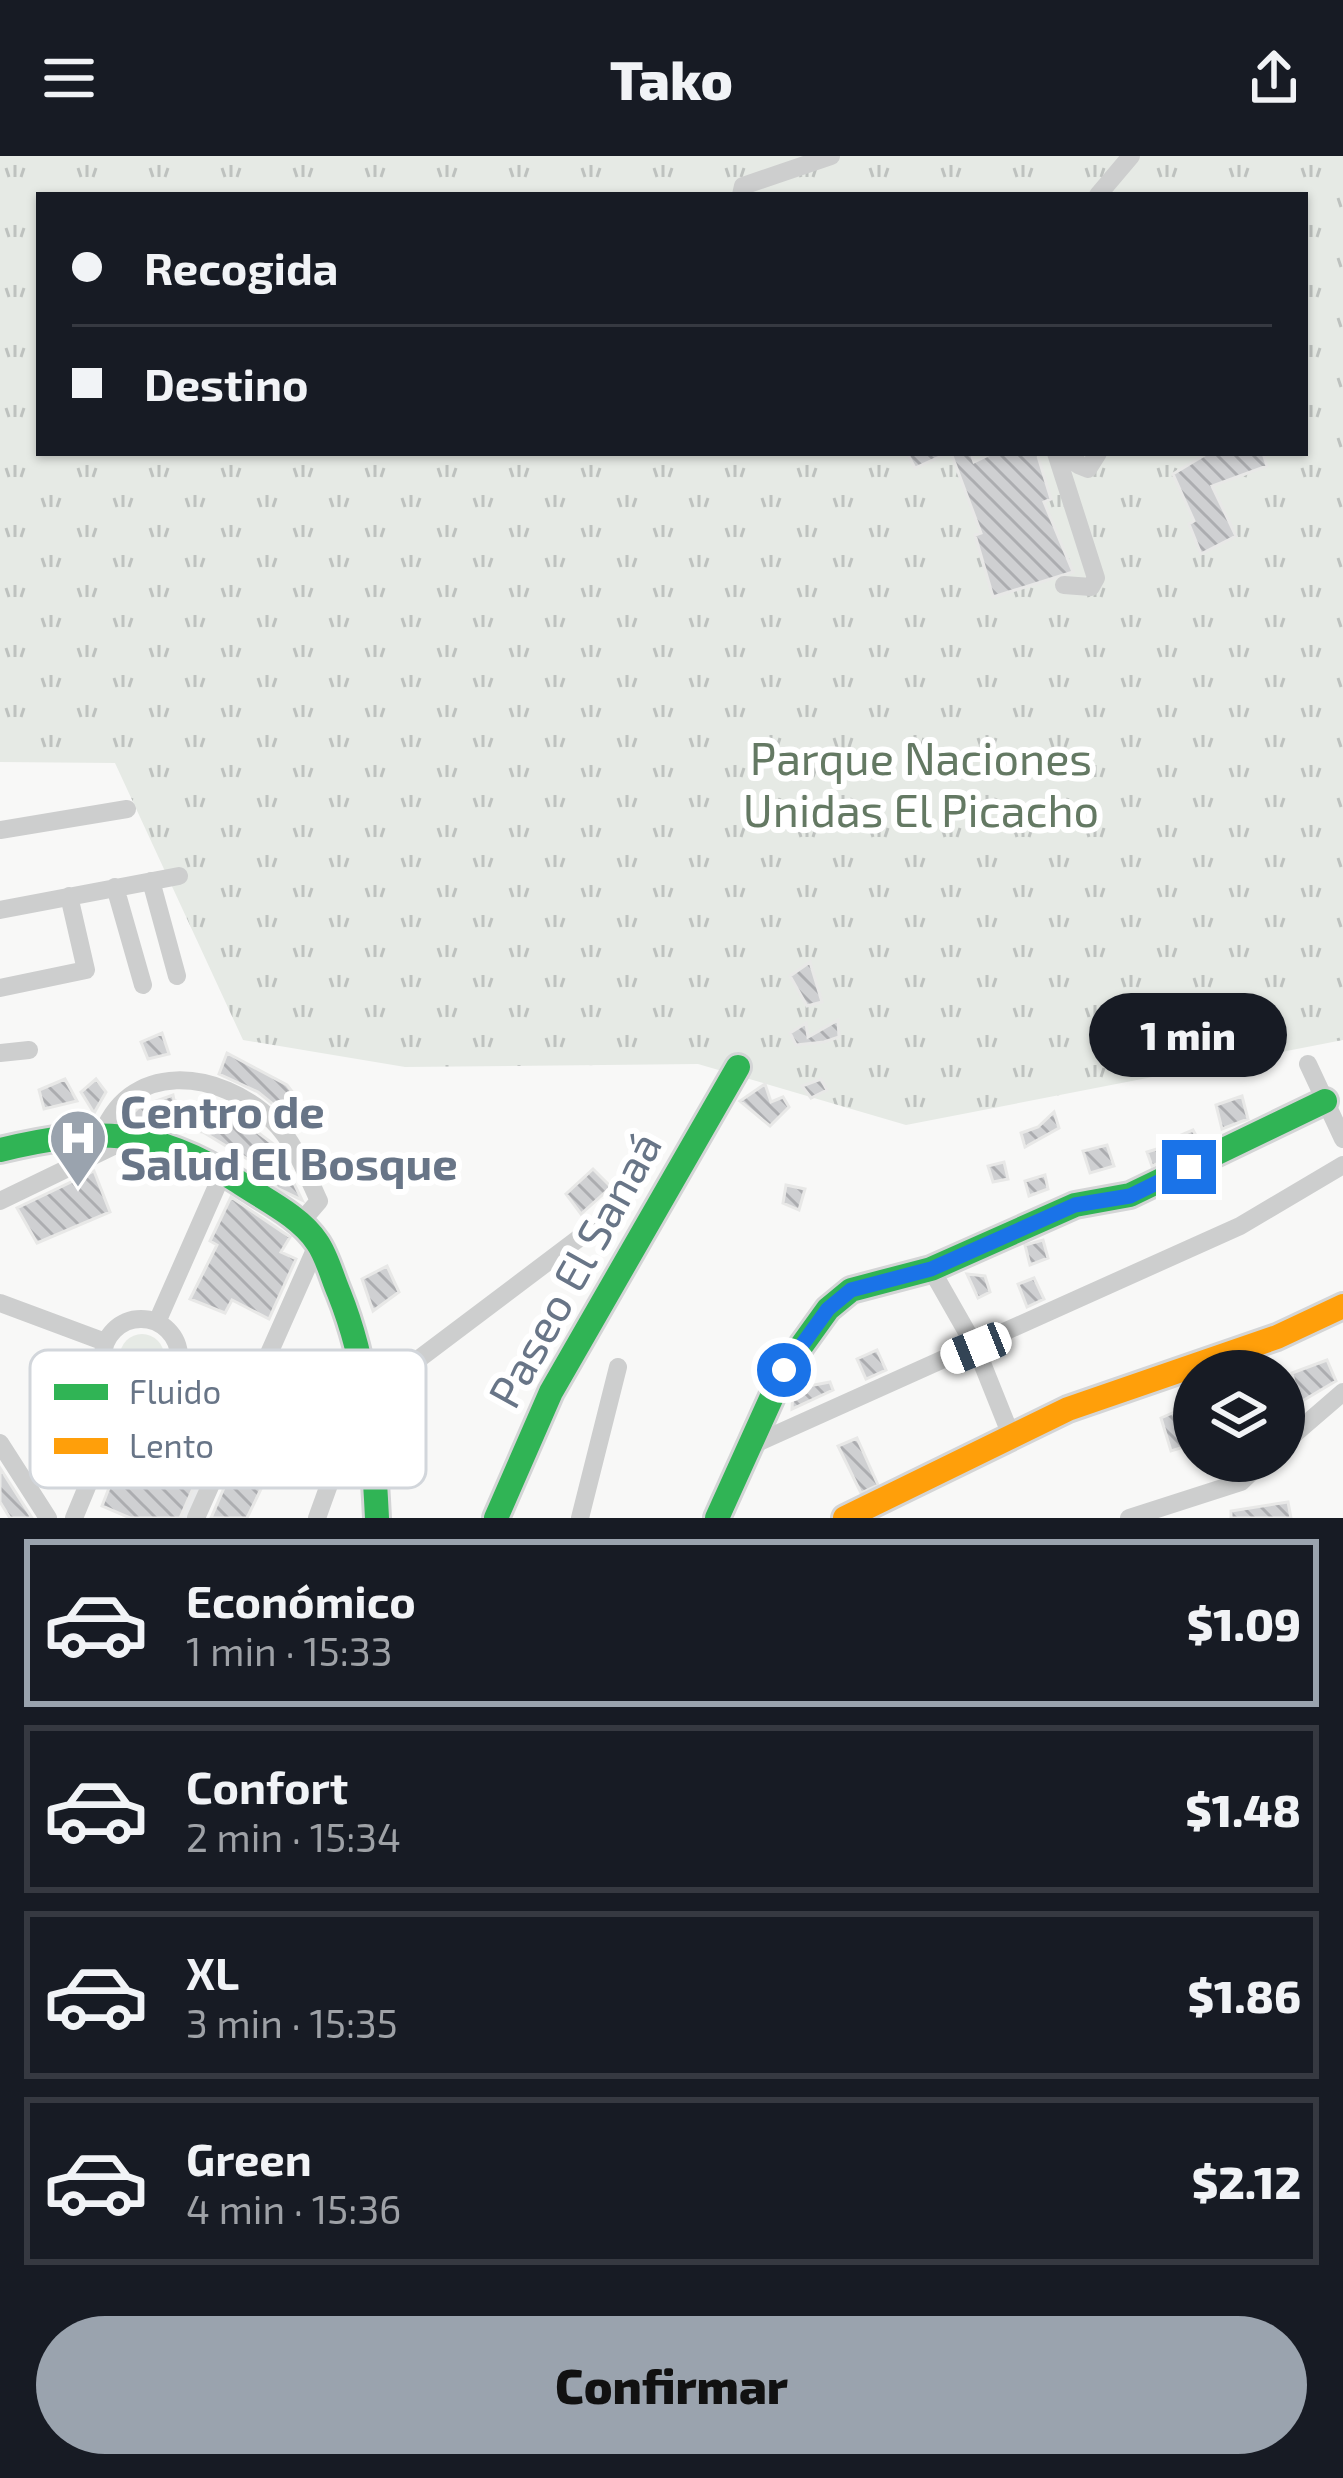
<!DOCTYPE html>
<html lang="es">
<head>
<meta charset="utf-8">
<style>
	:root { --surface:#171b24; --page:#20242c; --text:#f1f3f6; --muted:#9ea1a6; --line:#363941; --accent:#9aa3ae }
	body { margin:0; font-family:"Exo 2",sans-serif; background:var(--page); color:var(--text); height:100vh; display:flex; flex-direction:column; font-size:45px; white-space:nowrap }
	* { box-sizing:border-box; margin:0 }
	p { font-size:39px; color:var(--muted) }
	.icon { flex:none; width:66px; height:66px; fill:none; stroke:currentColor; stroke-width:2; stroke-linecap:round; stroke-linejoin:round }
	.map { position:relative; height:1362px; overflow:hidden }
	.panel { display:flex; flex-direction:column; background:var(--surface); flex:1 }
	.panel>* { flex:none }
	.hud { position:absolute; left:36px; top:36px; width:1272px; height:264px; border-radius:0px; box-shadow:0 3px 9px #0004; display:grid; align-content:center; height:264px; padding:0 36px; background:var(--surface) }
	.buttons { position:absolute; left:1173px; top:1194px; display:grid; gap:24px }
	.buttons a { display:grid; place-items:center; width:132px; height:132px; border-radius:50%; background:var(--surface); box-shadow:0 3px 9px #0004; font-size:60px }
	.end { position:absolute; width:54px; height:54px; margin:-27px; border:15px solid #1a73e8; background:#fff; box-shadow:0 0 0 6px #fff }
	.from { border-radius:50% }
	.bubble { position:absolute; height:84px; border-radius:42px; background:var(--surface); box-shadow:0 3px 9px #0004; font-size:39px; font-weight:800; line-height:84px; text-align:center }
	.car { position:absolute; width:36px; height:72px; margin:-36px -18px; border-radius:15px; box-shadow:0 0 9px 3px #0007; background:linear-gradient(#fff 24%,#345 0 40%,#fff 0 76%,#345 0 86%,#fff 0) }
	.hud b { display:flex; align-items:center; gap:42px; height:114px; font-size:45px }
	.hud b+b { border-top:3px solid var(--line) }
	.hud i { width:30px; height:30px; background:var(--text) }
	ul { padding:21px 0 0; list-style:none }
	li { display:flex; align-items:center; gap:36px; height:168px; margin:0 24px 18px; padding:0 12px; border:6px solid var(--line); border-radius:0px }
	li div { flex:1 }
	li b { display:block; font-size:45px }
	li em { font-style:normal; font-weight:800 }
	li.selected { border-color:var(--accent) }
	li>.icon { width:108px; height:108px; stroke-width:1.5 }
	.cta { display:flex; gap:24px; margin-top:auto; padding:24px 36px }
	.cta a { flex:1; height:138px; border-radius:72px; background:var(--accent); color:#111; font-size:48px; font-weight:800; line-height:138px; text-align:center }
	header { display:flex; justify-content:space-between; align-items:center; height:156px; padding:0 36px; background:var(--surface); font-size:54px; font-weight:800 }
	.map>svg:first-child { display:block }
</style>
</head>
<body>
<header><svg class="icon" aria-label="menu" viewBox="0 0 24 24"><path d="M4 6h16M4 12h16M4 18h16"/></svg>Tako<svg class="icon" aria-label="share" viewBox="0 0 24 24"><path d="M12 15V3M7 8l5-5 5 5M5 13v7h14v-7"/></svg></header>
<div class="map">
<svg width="1343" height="1362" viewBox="0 0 1343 1362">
	<defs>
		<pattern id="park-tufts" width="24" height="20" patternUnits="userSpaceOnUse" patternTransform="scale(3)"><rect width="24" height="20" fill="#e6eae5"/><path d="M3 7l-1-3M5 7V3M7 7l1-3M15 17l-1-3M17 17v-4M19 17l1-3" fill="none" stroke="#bec2bf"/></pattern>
		<pattern id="building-back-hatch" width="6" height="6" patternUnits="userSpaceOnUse" patternTransform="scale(3)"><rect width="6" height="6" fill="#cfd0d2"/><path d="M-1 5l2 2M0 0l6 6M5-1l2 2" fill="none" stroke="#acadb0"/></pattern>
	</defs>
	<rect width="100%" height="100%" fill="#f8f8f7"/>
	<path fill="#e8e9ea" d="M 182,1238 L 231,1258 L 187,1362 L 130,1362 L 102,1350 L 133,1256 Z"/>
	<path fill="#e6eae5" d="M120 1200a22 22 0 1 1 44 0a22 22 0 1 1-44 0Z"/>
	<path fill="url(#park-tufts)" fill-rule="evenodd" d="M 0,0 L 1343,0 L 1343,884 L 906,969 L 698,908 L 405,911 L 243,884 L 115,607 L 0,606 ZM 39,39 L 1305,39 L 1305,297 L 39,297 Z"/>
	<path fill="url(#building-back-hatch)" stroke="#e8e8e7" stroke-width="3" d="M 907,297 L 948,297 L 915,312 Z
		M 951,297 L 971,297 L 974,306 L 993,297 L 1037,297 L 1051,343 L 1044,346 L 1073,416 L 993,441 L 975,379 L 981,377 Z
		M 1208,297 L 1263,297 L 1267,310 L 1212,330 L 1236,380 L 1201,398 L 1189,368 L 1194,365 L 1173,318 Z
		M 810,806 L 822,846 L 807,850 L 790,820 Z
		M 838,864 L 839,881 L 824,886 L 796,889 L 790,877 L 806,867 L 808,881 Z
		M 162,877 L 169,898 L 148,903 L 141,886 Z
		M 227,897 L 287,929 L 297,942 L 285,958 L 258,936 L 219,918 Z
		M 65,923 L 77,945 L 44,953 L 39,934 Z
		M 96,923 L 106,936 L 94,957 L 81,936 Z
		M 821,923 L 827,934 L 811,942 L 802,930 Z
		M 765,928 L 771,946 L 783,941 L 789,951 L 770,970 L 740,945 Z
		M 173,939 L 174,944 L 197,955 L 208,943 L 244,959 L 244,966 L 276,990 L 302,1044 L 277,1032 L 262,1012 L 203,976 L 125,965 L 139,951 Z
		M 1242,940 L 1248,963 L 1222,973 L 1216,949 Z
		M 1054,956 L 1059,972 L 1025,991 L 1021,977 L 1038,971 Z
		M 1193,974 L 1200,987 L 1152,1010 L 1147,996 L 1183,985 L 1181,979 Z
		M 1107,989 L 1114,1010 L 1090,1017 L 1083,995 Z
		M 1004,1006 L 1008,1023 L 993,1026 L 988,1010 Z
		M 593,1013 L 611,1031 L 581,1058 L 566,1038 Z
		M 94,1015 L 110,1056 L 37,1087 L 17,1052 Z
		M 1045,1019 L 1048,1033 L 1029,1040 L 1025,1025 Z
		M 786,1029 L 805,1033 L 799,1054 L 783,1047 Z
		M 231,1041 L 290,1081 L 281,1096 L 296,1103 L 269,1163 L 232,1144 L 225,1157 L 190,1143 L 217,1089 L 210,1085 Z
		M 1043,1084 L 1048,1102 L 1030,1109 L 1025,1089 Z
		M 387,1110 L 399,1136 L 373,1155 L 362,1123 Z
		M 967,1118 L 985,1120 L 990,1136 L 978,1142 Z
		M 1034,1122 L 1044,1143 L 1027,1151 L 1018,1128 Z
		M 877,1194 L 886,1214 L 866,1223 L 857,1203 Z
		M 1327,1204 L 1336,1225 L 1299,1247 L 1292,1217 Z
		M 830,1226 L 833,1234 L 792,1253 L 793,1233 Z
		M 1186,1251 L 1188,1260 L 1194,1258 L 1194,1288 L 1171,1295 L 1161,1262 Z
		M 139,1255 L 162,1265 L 149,1296 L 178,1307 L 196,1263 L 219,1273 L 180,1362 L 130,1362 L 102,1350 Z
		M 857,1282 L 878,1329 L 861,1337 L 838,1290 Z
		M 0,1312 L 32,1362 L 10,1362 L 0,1346 Z
		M 230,1318 L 261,1333 L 247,1362 L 211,1362 Z
		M 1288,1346 L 1291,1362 L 1231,1362 L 1231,1355 Z"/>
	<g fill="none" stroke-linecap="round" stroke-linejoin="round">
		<defs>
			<path id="fast" d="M 0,994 C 94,971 154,971 237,1025 C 263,1043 299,1059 317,1086 C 327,1100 332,1121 339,1137 C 369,1212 373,1282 377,1362
				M 496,1362 L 551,1236 L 738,911
				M 717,1362 L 784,1214 L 828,1153 L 851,1134 L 931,1113 L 1075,1049 L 1130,1039 L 1325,945"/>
			<path id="slow" d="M 845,1362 L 1068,1253 L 1277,1181 L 1343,1150"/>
		</defs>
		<use href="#fast" stroke="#d4d5d6" stroke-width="30"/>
		<use href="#slow" stroke="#d4d5d6" stroke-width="30"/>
		<path stroke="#cdcece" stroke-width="18" d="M 741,39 L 743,30 L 831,0
			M 1098,39 L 1131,0
			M 1056,297 L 1096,422 L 1091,431 L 1064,429
			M 1073,297 L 1078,309 L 1088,313 L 1098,297
			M 0,674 L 127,653
			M 151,725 L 177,820
			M 115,731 L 143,829
			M 0,754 L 179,720
			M 0,832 L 86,814 L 69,740
			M 0,897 L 29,894
			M 1308,908 L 1343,983
			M 100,985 C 126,902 220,913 273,965 C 294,985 307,1019 319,1045 L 300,1067
			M 0,1045 L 122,986
			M 931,1113 L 976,1192 L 1012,1282
			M 0,1147 L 105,1186
			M103 1201a38 38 0 1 1 76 0a38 38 0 1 1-76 0Z
			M 157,1166 L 224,1014
			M 173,1221 C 234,1246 316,1299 376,1304
			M 371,1239 L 619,1052
			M 0,1287 L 48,1362
			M 1284,1287 L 1343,1236
			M 750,1290 L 1240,1070 L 1343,1009
			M 74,1362 L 126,1237
			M 196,1362 L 318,1087
			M 317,1362 L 339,1301
			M 580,1362 L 618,1211
			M 1129,1362 L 1241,1326 L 1263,1305"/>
		<use href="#fast" stroke="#30b455" stroke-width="24"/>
		<use href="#slow" stroke="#ff9f0a" stroke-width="24"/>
	</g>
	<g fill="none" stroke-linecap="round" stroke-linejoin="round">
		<path stroke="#1a73e8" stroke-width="15" d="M 784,1214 L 828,1153 L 851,1134 L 931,1113 L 1075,1049 L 1130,1040 L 1189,1011"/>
	</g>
	<defs>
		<symbol id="hospital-pin" viewBox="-11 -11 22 30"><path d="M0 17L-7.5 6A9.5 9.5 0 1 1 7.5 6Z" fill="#9aa3ae" stroke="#fff"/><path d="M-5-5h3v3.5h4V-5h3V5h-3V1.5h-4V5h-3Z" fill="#fff"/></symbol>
	</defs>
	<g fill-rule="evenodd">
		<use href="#hospital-pin" x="45" y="949" width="66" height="90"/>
	</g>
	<g text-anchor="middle" stroke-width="12" stroke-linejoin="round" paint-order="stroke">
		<g font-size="45" fill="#647963" stroke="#fff">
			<text x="921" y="619">Parque Naciones<tspan x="921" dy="52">Unidas El Picacho</tspan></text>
		</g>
		<g font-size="45" font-weight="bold" fill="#687587" stroke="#fff" text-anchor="start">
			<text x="120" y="972">Centro de<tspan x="120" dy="52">Salud El Bosque</tspan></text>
		</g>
		<g font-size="45" fill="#687587" stroke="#fff">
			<text transform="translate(575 1114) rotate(-61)" y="16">Paseo El Sanaá</text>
		</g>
	</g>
	<rect x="30" y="1194" width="396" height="138" rx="18" fill="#fff" stroke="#d2d6db" stroke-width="3"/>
	<rect x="54" y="1228" width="54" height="16" fill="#30b455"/>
	<rect x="54" y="1282" width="54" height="16" fill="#ff9f0a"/>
	<g font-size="33" fill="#687587">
		<text x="129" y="1248">Fluido</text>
		<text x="129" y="1302">Lento</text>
	</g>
</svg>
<div class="buttons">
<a><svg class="icon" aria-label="layers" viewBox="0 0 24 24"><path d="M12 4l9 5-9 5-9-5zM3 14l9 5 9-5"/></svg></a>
</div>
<i class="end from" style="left:784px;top:1214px"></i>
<i class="end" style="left:1189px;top:1011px"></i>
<div class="bubble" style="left:1089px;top:837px;width:198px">1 min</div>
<i class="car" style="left:976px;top:1192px;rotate:248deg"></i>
<div class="hud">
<b><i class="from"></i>Recogida</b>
<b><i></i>Destino</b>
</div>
</div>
<section class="panel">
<ul>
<li class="selected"><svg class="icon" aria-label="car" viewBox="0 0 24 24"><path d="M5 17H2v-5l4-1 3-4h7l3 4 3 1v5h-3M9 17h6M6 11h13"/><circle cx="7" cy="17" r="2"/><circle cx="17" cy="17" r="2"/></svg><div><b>Económico</b><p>1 min · 15:33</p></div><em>$1.09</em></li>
<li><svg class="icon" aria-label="car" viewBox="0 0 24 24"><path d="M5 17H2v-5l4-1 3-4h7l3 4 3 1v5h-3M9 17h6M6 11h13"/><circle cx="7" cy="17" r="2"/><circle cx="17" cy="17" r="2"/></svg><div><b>Confort</b><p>2 min · 15:34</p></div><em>$1.48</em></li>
<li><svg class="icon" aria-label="car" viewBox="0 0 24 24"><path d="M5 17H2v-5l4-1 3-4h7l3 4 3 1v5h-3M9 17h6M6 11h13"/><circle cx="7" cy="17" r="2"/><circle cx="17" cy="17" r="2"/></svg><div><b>XL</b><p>3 min · 15:35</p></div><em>$1.86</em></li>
<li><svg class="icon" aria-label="car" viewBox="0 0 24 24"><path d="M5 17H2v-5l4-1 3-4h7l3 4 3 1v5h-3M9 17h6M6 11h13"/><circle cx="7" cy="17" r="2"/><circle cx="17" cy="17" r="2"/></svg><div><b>Green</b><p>4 min · 15:36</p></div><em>$2.12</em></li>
</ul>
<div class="cta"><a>Confirmar</a></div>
</section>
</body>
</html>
